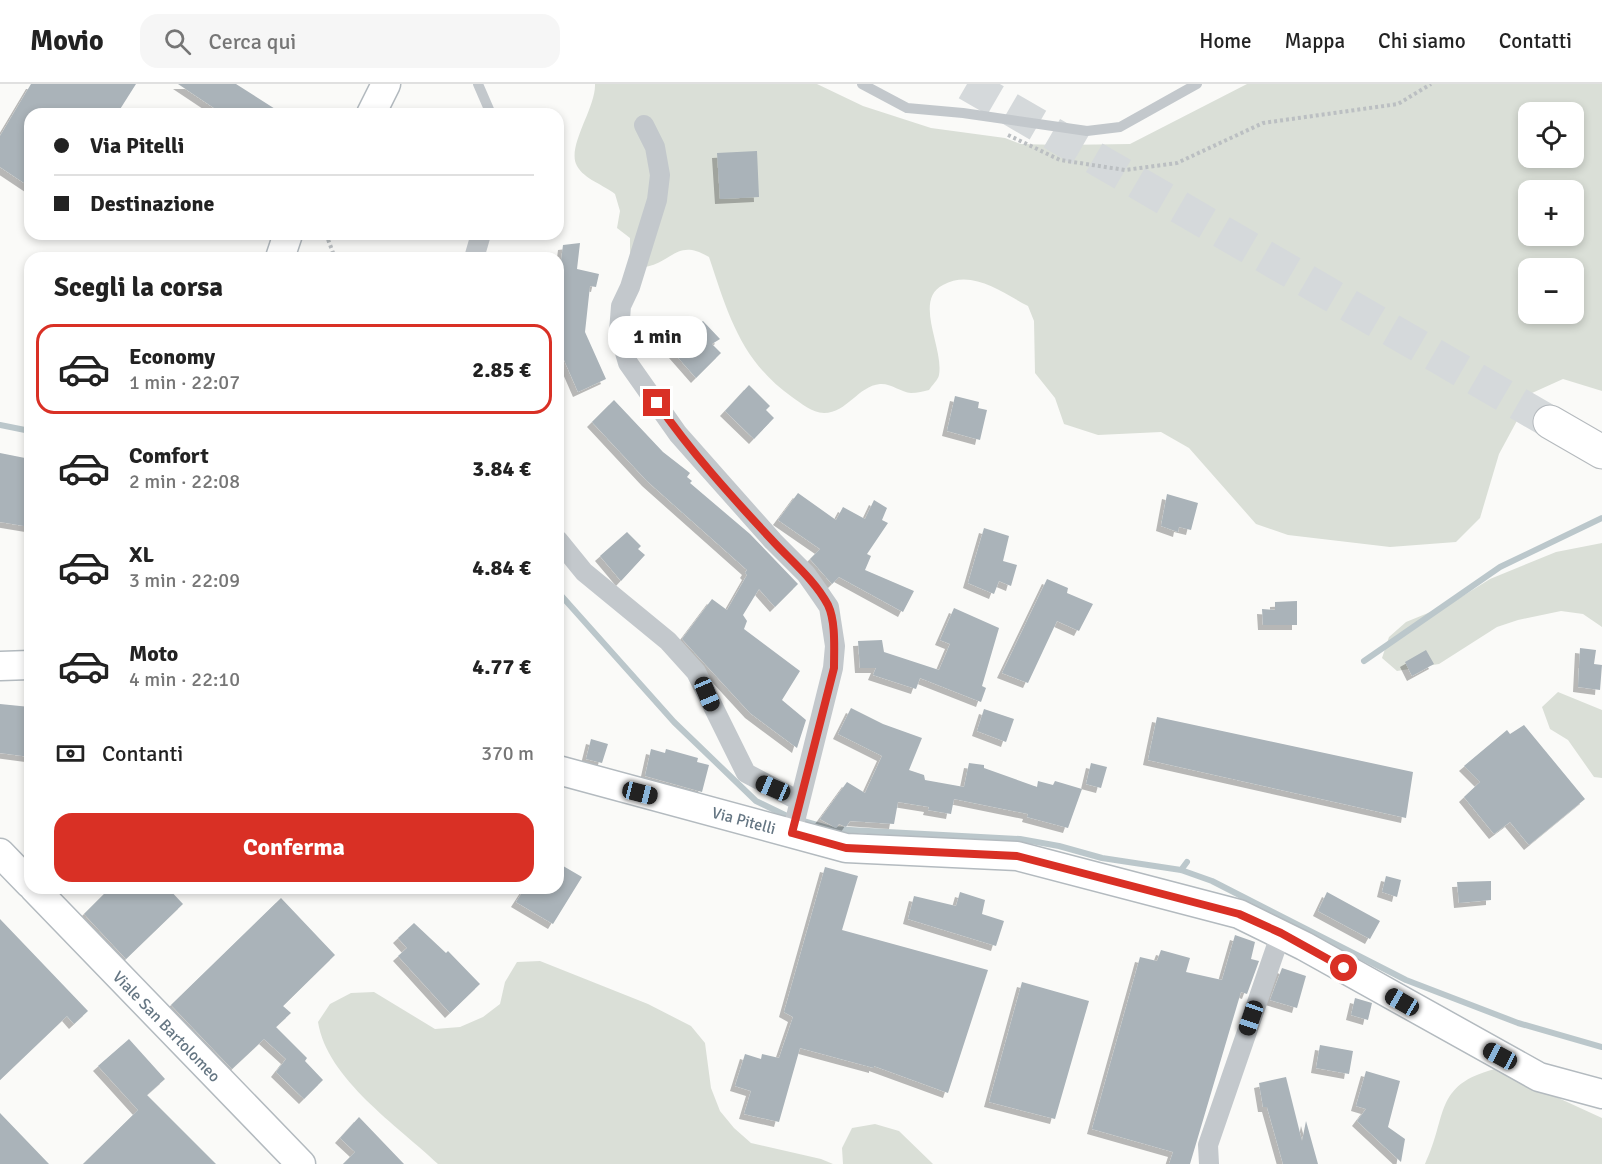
<!DOCTYPE html>
<html lang="it">
<head>
<meta charset="utf-8">
<style>
	:root { --surface:#fff; --page:#f6f6f6; --text:#222; --muted:#767676; --line:#e0e0e0; --accent:#d93025 }
	body { margin:0; font-family:Signika,sans-serif; background:var(--page); color:var(--text); height:100vh; display:flex; flex-direction:column; font-size:22px; white-space:nowrap }
	* { box-sizing:border-box; margin:0 }
	p { font-size:20px; color:var(--muted) }
	.icon { flex:none; width:33px; height:33px; fill:none; stroke:currentColor; stroke-width:2; stroke-linecap:round; stroke-linejoin:round }
	.map { position:relative; flex:1; overflow:hidden }
	.sheet { position:absolute; left:24px; top:168px; width:540px; height:642px; display:flex; flex-direction:column; background:var(--surface); border-radius:18px; box-shadow:0 3px 9px #0003 }
	.sheet>* { flex:none }
	.banner { position:absolute; left:24px; top:24px; width:540px; height:132px; border-radius:18px; box-shadow:0 3px 9px #0003; display:grid; align-content:center; height:132px; padding:0 30px; background:var(--surface) }
	.buttons { position:absolute; left:1518px; top:18px; display:grid; gap:12px }
	.buttons a { display:grid; place-items:center; width:66px; height:66px; border-radius:12px; background:var(--surface); box-shadow:0 3px 9px #0003; font-size:30px }
	.end { position:absolute; width:27px; height:27px; margin:-14px; border:8px solid #d93025; background:#fff; box-shadow:0 0 0 3px #fff }
	.from { border-radius:50% }
	.bubble { position:absolute; height:42px; border-radius:18px; background:var(--surface); box-shadow:0 3px 9px #0003; font-size:20px; font-weight:700; line-height:42px; text-align:center }
	.car { position:absolute; width:18px; height:36px; margin:-18px -9px; border-radius:8px; box-shadow:0 0 4px 2px #0007; background:linear-gradient(#222 24%,#8ab4d8 0 40%,#222 0 76%,#8ab4d8 0 86%,#222 0) }
	.banner b { display:flex; align-items:center; gap:21px; height:57px; font-size:22px }
	.banner b+b { border-top:2px solid var(--line) }
	.banner i { width:15px; height:15px; background:var(--text) }
	ul { padding:0; list-style:none }
	li { display:flex; align-items:center; gap:18px; height:90px; margin:0 12px 9px; padding:0 18px; border:3px solid transparent; border-radius:18px }
	li div { flex:1 }
	li b { display:block; font-size:22px }
	li em { font-style:normal; font-weight:700 }
	li.active { border-color:var(--accent) }
	li>.icon { width:54px; height:54px; stroke-width:1.5 }
	h2 { padding:0 30px; font-size:27px; line-height:72px }
	.pay { display:flex; align-items:center; gap:15px; height:66px; padding:0 30px; font-size:22px }
	.pay p { margin-inline-start:auto }
	.action { display:flex; gap:12px; margin-top:auto; padding:12px 30px }
	.action a { flex:1; height:69px; border-radius:18px; background:var(--accent); color:#fff; font-size:24px; font-weight:700; line-height:69px; text-align:center }
	header { display:flex; align-items:center; gap:36px; box-sizing:border-box; height:84px; padding:0 30px; background:var(--surface); border-bottom:2px solid var(--line) }
	header strong { font-size:28px }
	nav { display:flex; gap:33px; margin-inline-start:auto; font-size:21px }
	.search { width:420px; height:54px; background:var(--page); display:flex; align-items:center; gap:15px; box-sizing:border-box; padding:0 21px; border-radius:18px; color:var(--muted); font-size:22px }
	.map>svg:first-child { display:block }
</style>
</head>
<body>
<header>
<strong>Movio</strong>
<div class="search"><svg class="icon" aria-label="search" viewBox="0 0 24 24"><circle cx="10" cy="10" r="6"/><path d="M15 15l6 6"/></svg>Cerca qui</div>
<nav><a>Home</a><a>Mappa</a><a>Chi siamo</a><a>Contatti</a></nav>
</header>
<div class="map">
<svg width="1602" height="1080" viewBox="0 0 1602 1080">
	<defs>
		<filter id="shadow"><feDropShadow dx="-5" dy="5" stdDeviation="0" flood-color="#0004"/></filter>
	</defs>
	<rect width="100%" height="100%" fill="#fafaf8"/>
	<path fill="#dadfd7" fill-rule="evenodd" d="M 595,0 L 817,0 L 863,22 L 931,44 L 1005,54 L 1021,60 L 1060,61 L 1130,60 L 1247,0 L 1602,0 L 1602,307 L 1563,295 L 1532,309 L 1499,370 L 1480,434 L 1456,458 L 1390,463 L 1288,451 L 1256,440 L 1189,364 L 1161,348 L 1098,351 L 1064,340 L 1055,314 L 1035,289 L 1034,237 L 1028,222 C 1001,208 972,185 943,201 C 913,216 944,264 939,291 C 938,296 932,301 929,306 C 924,307 917,309 911,309 C 901,308 890,299 880,300 C 858,302 847,329 824,329 C 812,329 801,319 792,313 C 741,277 728,230 709,173 C 674,152 673,183 636,184 L 630,170 L 630,154 L 617,144 L 620,127 L 615,110 C 604,101 584,95 577,82 C 566,63 596,24 595,0 ZM 1528,28 L 1574,28 L 1574,74 L 1528,74 ZM 1528,106 L 1574,106 L 1574,152 L 1528,152 ZM 1528,184 L 1574,184 L 1574,230 L 1528,230 Z
		M 1602,459 L 1602,543 L 1583,530 L 1561,527 L 1518,536 L 1497,543 L 1439,580 L 1397,587 L 1382,574 L 1389,553 L 1406,538 L 1450,520 L 1490,495 L 1556,468 Z
		M 1558,608 L 1602,626 L 1602,694 L 1594,693 L 1568,656 L 1550,645 L 1542,623 Z
		M 540,877 L 648,920 L 691,942 L 705,959 L 711,1004 L 720,1027 L 734,1044 L 751,1059 L 821,1075 L 833,1080 L 438,1080 C 398,1042 327,995 318,938 L 330,920 L 351,909 L 374,908 L 435,945 L 460,943 L 483,933 L 500,920 L 505,898 L 517,878 Z
		M 1495,985 L 1602,1034 L 1602,1080 L 1425,1080 C 1448,1032 1433,1001 1495,985 Z
		M 875,1040 L 899,1047 L 933,1080 L 843,1080 L 842,1064 L 852,1044 Z"/>
	<g fill="none" stroke-linecap="round" stroke-linejoin="round">
		<path stroke="#bbc7cb" stroke-width="6" d="M 0,341 L 30,347
			M 558,508 L 674,638 L 756,717 L 789,733 L 831,745 L 1020,755 L 1059,762 L 1102,774 L 1181,786 L 1212,797 L 1406,896 L 1518,939 L 1602,963
			M 1364,577 L 1500,483 L 1602,434
			M 1181,786 L 1187,778"/>
	</g>
	<path fill="#aab3b9" filter="url(#shadow)" d="M 31,0 L 136,0 L 117,30 L 30,30 L 30,103 L 0,83 L 0,52 Z
		M 178,0 L 236,0 L 283,30 L 223,30 Z
		M 757,67 L 759,113 L 720,115 L 717,69 Z
		M 580,159 L 577,185 L 599,190 L 596,203 L 590,202 L 585,248 L 606,295 L 578,308 L 558,262 L 558,201 L 563,161 Z
		M 703,237 L 720,255 L 712,260 L 721,269 L 696,294 L 674,269 L 677,265 L 669,251 L 685,247 Z
		M 749,301 L 770,322 L 766,326 L 774,334 L 754,355 L 725,327 Z
		M 955,312 L 979,318 L 978,324 L 987,326 L 980,356 L 947,347 Z
		M 614,316 L 663,368 L 690,389 L 687,393 L 692,397 L 690,399 L 750,450 L 798,500 L 775,523 L 759,505 L 743,531 L 747,537 L 744,545 L 800,587 L 782,616 L 806,636 L 797,664 L 750,629 L 682,555 L 712,515 L 727,526 L 747,491 L 745,489 L 747,486 L 647,397 L 592,338 Z
		M 0,369 L 30,375 L 30,443 L 0,438 Z
		M 798,409 L 836,436 L 843,423 L 865,435 L 874,416 L 887,424 L 882,436 L 888,439 L 867,470 L 871,472 L 865,486 L 914,507 L 903,528 L 839,493 L 832,500 L 810,475 L 820,465 L 778,436 Z
		M 1167,410 L 1198,419 L 1191,446 L 1179,443 L 1178,448 L 1161,442 Z
		M 984,444 L 1009,452 L 1003,477 L 1017,481 L 1011,502 L 999,497 L 994,510 L 968,499 Z
		M 627,448 L 641,462 L 638,465 L 645,471 L 621,497 L 600,472 Z
		M 1047,495 L 1068,504 L 1067,509 L 1093,520 L 1079,547 L 1057,537 L 1028,599 L 1002,589 Z
		M 1297,517 L 1297,541 L 1263,541 L 1262,525 L 1275,526 L 1275,518 Z
		M 954,524 L 999,544 L 982,602 L 986,604 L 981,618 L 920,594 L 916,605 L 873,591 L 876,584 L 860,584 L 858,557 L 882,556 L 884,568 L 939,586 L 950,560 L 940,556 Z
		M 1580,564 L 1596,566 L 1594,580 L 1602,581 L 1600,606 L 1578,603 Z
		M 1426,566 L 1434,580 L 1412,592 L 1405,578 Z
		M 0,620 L 30,623 L 30,673 L 0,669 Z
		M 851,624 L 883,640 L 922,654 L 909,686 L 924,691 L 925,696 L 964,703 L 969,679 L 984,681 L 984,684 L 1037,703 L 1038,697 L 1053,701 L 1055,697 L 1082,705 L 1068,744 L 1027,733 L 1028,730 L 954,715 L 951,730 L 928,726 L 929,723 L 898,718 L 894,740 L 850,737 L 846,743 L 839,740 L 836,744 L 820,735 L 847,698 L 865,709 L 882,672 L 838,650 Z
		M 984,625 L 1014,635 L 1006,658 L 977,647 Z
		M 1157,633 L 1413,688 L 1406,734 L 1148,676 Z
		M 1524,641 L 1585,715 L 1529,761 L 1510,738 L 1494,750 L 1464,713 L 1480,698 L 1464,682 L 1507,646 L 1510,650 Z
		M 591,655 L 608,660 L 602,679 L 586,675 Z
		M 651,665 L 665,669 L 666,665 L 698,674 L 697,678 L 709,681 L 702,708 L 645,692 Z
		M 1091,679 L 1107,683 L 1101,704 L 1086,700 Z
		M 558,779 L 582,793 L 553,840 L 516,818 L 525,804 L 558,804 Z
		M 825,783 L 858,792 L 842,846 L 988,886 L 948,1009 L 874,982 L 874,984 L 800,964 L 779,1038 L 744,1030 L 751,1007 L 735,1002 L 745,970 L 761,975 L 762,970 L 779,974 L 793,933 L 784,928 Z
		M 1386,792 L 1401,796 L 1397,813 L 1382,808 Z
		M 1491,797 L 1491,816 L 1459,819 L 1457,798 Z
		M 110,804 L 168,804 L 183,820 L 126,875 L 84,830 Z
		M 960,808 L 985,816 L 982,830 L 1004,837 L 996,862 L 908,835 L 914,812 L 956,822 Z
		M 1327,808 L 1380,837 L 1370,855 L 1318,827 Z
		M 281,814 L 335,871 L 283,922 L 291,929 L 276,943 L 307,974 L 305,977 L 323,996 L 304,1015 L 276,988 L 286,975 L 264,955 L 232,985 L 171,921 Z
		M 0,835 L 88,927 L 74,940 L 67,932 L 0,996 Z
		M 414,839 L 446,869 L 448,867 L 480,900 L 450,929 L 398,872 L 407,864 L 398,854 Z
		M 1235,851 L 1255,858 L 1251,875 L 1259,877 L 1247,910 L 1241,908 L 1190,1080 L 1169,1080 L 1173,1068 L 1092,1045 L 1140,873 L 1157,877 L 1161,866 L 1190,874 L 1186,888 L 1222,896 Z
		M 1282,884 L 1306,892 L 1297,924 L 1270,916 Z
		M 1022,898 L 1089,917 L 1055,1035 L 989,1018 Z
		M 1355,914 L 1372,919 L 1368,936 L 1351,931 Z
		M 129,955 L 165,995 L 147,1011 L 216,1080 L 83,1080 L 138,1026 L 98,982 Z
		M 1320,961 L 1353,967 L 1349,990 L 1316,984 Z
		M 1366,987 L 1400,997 L 1388,1043 L 1405,1055 L 1401,1078 L 1357,1037 L 1366,1025 L 1356,1022 Z
		M 1286,993 L 1302,1057 L 1306,1037 L 1318,1080 L 1283,1080 L 1267,1023 L 1263,1023 L 1259,999 Z
		M 0,1029 L 49,1080 L 0,1080 Z
		M 359,1033 L 381,1056 L 404,1080 L 343,1080 L 355,1068 L 340,1054 Z"/>
	<g fill="none" stroke-linecap="round" stroke-linejoin="round">
		<path stroke="#d5d9db" stroke-width="33" stroke-dasharray="33 16" stroke-linecap="butt" d="M 967,0 L 1550,338"/>
		<defs>
			<path id="secondary" d="M 371,30 L 386,0
				M 280,174 L 288,150
				M 0,582 L 30,581
				M 558,686 L 846,764 L 1017,772 L 1239,830 L 1304,862 L 1539,993 L 1602,1010
				M 0,769 L 30,800
				M 34,804 L 301,1080"/>
			<path id="highway" d="M 1550,338 L 1602,368"/>
		</defs>
		<use href="#secondary" stroke="#b3babf" stroke-width="31"/>
		<use href="#highway" stroke="#b4b9bd" stroke-width="35"/>
		<path stroke="#bbbfc2" stroke-width="4" stroke-dasharray="3 3" stroke-linecap="butt" d="M 1008,51 L 1060,76 L 1125,86 L 1177,79 L 1263,39 L 1398,20 L 1431,0
			M 326,150 L 335,174"/>
		<path stroke="#c3c8cc" stroke-width="10" d="M 478,0 L 491,30
			M 862,0 L 907,24 L 963,29 L 1087,47 L 1120,43 L 1197,0"/>
		<path stroke="#c3c8cc" stroke-width="20" d="M 644,41 L 655,63 L 660,91 L 657,116 L 630,203 L 621,222 L 619,248 L 628,279 L 678,350 L 773,457 L 806,490 L 818,507 L 829,523 L 835,562 L 833,584 L 792,749
			M 474,174 L 481,150
			M 558,456 L 584,488 L 668,557 L 696,588 L 746,689 L 799,717
			M 1209,1080 L 1208,1061 L 1281,849"/>
		<use href="#secondary" stroke="#fff" stroke-width="28"/>
		<use href="#highway" stroke="#fff" stroke-width="33"/>
	</g>
	<g fill="none" stroke-linecap="round" stroke-linejoin="round">
		<path stroke="#d93025" stroke-width="8" d="M 657,319 C 691,368 731,412 771,455 C 791,477 814,495 828,521 C 836,538 834,565 834,584 L 792,749 L 846,764 L 1017,772 L 1239,830 L 1281,849 L 1344,884"/>
	</g>
	<g text-anchor="middle" stroke-width="6" stroke-linejoin="round" paint-order="stroke">
		<g font-size="16" fill="#657683" stroke="#fff">
			<text transform="translate(744 736) rotate(15)" y="6">Via Pitelli</text>
			<text transform="translate(167 942) rotate(46)" y="6">Viale San Bartolomeo</text>
		</g>
	</g>
</svg>
<div class="buttons">
<a><svg class="icon" aria-label="locate" viewBox="0 0 24 24"><circle cx="12" cy="12" r="6"/><path d="M12 2v4M12 18v4M2 12h4M18 12h4"/></svg></a>
<a>+</a>
<a>−</a>
</div>
<i class="end from" style="left:1344px;top:884px"></i>
<i class="end" style="left:657px;top:319px"></i>
<div class="bubble" style="left:608px;top:232px;width:99px">1 min</div>
<i class="car" style="left:707px;top:610px;rotate:157deg"></i>
<i class="car" style="left:773px;top:704px;rotate:293deg"></i>
<i class="car" style="left:640px;top:709px;rotate:104deg"></i>
<i class="car" style="left:1402px;top:918px;rotate:300deg"></i>
<i class="car" style="left:1251px;top:934px;rotate:199deg"></i>
<i class="car" style="left:1500px;top:972px;rotate:298deg"></i>
<div class="banner">
<b><i class="from"></i>Via Pitelli</b>
<b><i></i>Destinazione</b>
</div>
<section class="sheet">
<h2>Scegli la corsa</h2>
<ul>
<li class="active"><svg class="icon" aria-label="car" viewBox="0 0 24 24"><path d="M5 17H2v-5l4-1 3-4h7l3 4 3 1v5h-3M9 17h6M6 11h13"/><circle cx="7" cy="17" r="2"/><circle cx="17" cy="17" r="2"/></svg><div><b>Economy</b><p>1 min · 22:07</p></div><em>2.85 €</em></li>
<li><svg class="icon" aria-label="car" viewBox="0 0 24 24"><path d="M5 17H2v-5l4-1 3-4h7l3 4 3 1v5h-3M9 17h6M6 11h13"/><circle cx="7" cy="17" r="2"/><circle cx="17" cy="17" r="2"/></svg><div><b>Comfort</b><p>2 min · 22:08</p></div><em>3.84 €</em></li>
<li><svg class="icon" aria-label="car" viewBox="0 0 24 24"><path d="M5 17H2v-5l4-1 3-4h7l3 4 3 1v5h-3M9 17h6M6 11h13"/><circle cx="7" cy="17" r="2"/><circle cx="17" cy="17" r="2"/></svg><div><b>XL</b><p>3 min · 22:09</p></div><em>4.84 €</em></li>
<li><svg class="icon" aria-label="car" viewBox="0 0 24 24"><path d="M5 17H2v-5l4-1 3-4h7l3 4 3 1v5h-3M9 17h6M6 11h13"/><circle cx="7" cy="17" r="2"/><circle cx="17" cy="17" r="2"/></svg><div><b>Moto</b><p>4 min · 22:10</p></div><em>4.77 €</em></li>
</ul>
<div class="pay"><svg class="icon" aria-label="cash" viewBox="0 0 24 24"><path d="M3 7h18v10H3z"/><circle cx="12" cy="12" r="2"/></svg>Contanti<p>370 m</p></div>
<div class="action"><a>Conferma</a></div>
</section>
</div>
</body>
</html>
